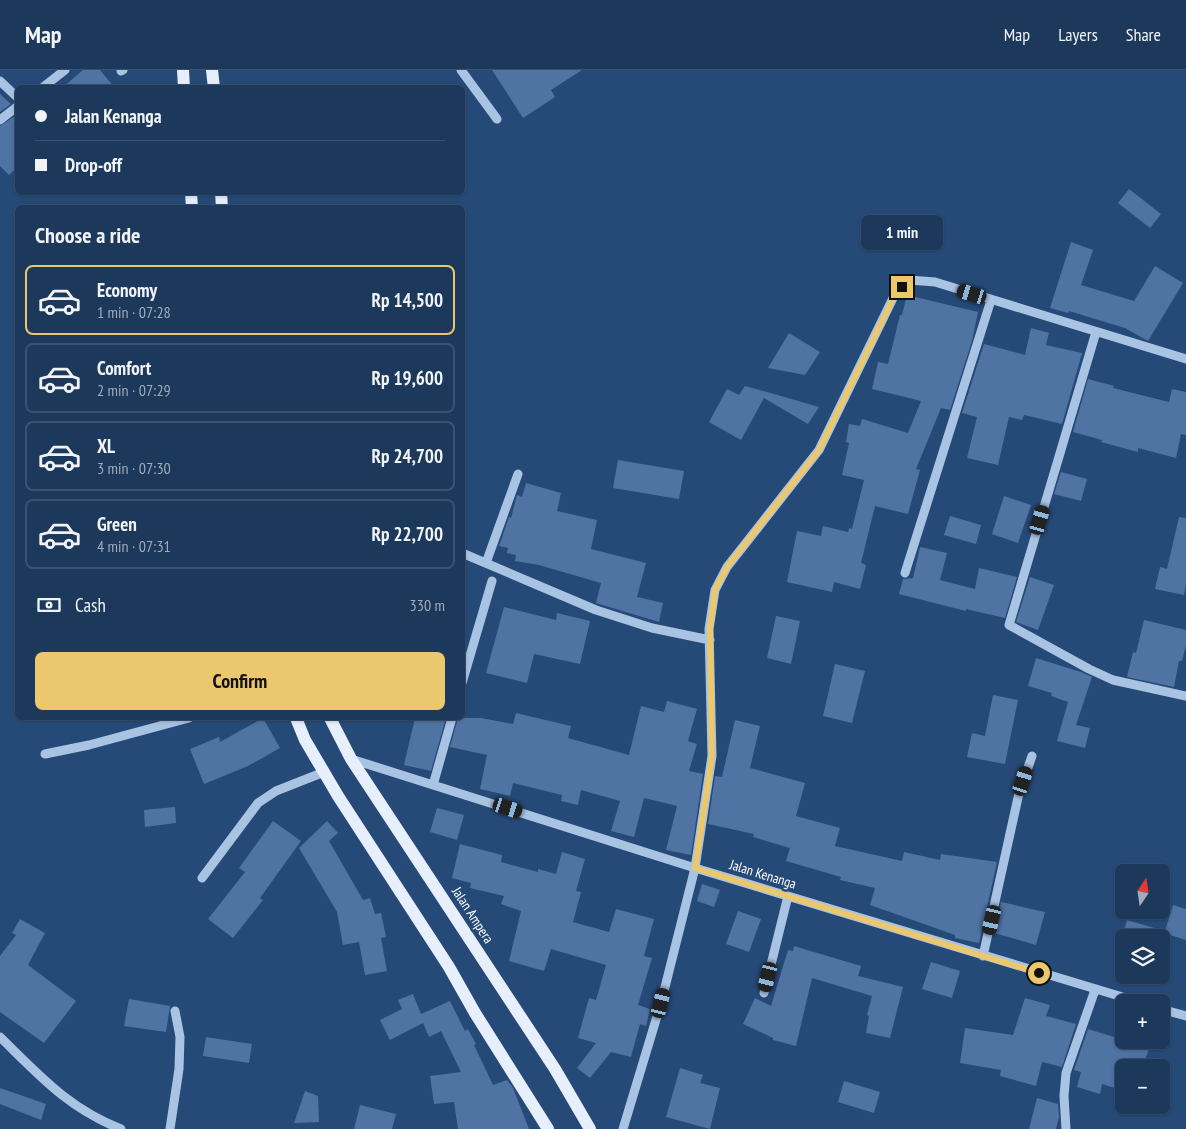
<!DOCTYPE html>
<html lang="en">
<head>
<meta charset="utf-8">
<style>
	:root { --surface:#1c385a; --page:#253f60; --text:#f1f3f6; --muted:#a0acbb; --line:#3a5270; --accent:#ebc86e }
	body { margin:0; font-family:"PT Sans Narrow",sans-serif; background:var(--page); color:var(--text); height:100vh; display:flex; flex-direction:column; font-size:19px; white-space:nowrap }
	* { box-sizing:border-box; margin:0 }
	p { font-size:16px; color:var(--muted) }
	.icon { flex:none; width:28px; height:28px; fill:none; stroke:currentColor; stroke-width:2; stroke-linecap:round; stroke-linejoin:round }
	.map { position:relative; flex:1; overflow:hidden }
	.side { position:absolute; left:15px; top:135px; width:450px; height:515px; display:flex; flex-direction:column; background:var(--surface); border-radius:8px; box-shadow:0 1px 4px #0004,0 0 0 1px var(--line) }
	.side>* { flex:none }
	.hud { position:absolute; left:15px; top:15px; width:450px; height:110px; border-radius:8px; box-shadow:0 1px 4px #0004,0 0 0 1px var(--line); display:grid; align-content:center; height:110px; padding:0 20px; background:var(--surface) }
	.needle { width:32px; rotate:13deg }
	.buttons { position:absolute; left:1115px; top:794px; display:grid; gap:10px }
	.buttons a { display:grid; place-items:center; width:55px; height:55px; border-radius:8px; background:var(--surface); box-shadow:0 1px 4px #0004,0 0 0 1px var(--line); font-size:25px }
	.end { position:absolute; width:22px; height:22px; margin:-11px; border:6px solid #ebc86e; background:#111; box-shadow:0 0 0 2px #111 }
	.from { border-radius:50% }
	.bubble { position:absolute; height:35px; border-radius:8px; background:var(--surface); box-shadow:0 1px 4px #0004,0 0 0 1px var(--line); font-size:16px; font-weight:700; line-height:35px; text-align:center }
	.car { position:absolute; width:15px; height:30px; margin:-15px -8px; border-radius:6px; box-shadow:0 0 4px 1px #0007; background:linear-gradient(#222 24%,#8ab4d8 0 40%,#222 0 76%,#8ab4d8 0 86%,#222 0) }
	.hud b { display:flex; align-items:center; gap:18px; height:48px; font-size:19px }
	.hud b+b { border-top:1px solid var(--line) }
	.hud i { width:12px; height:12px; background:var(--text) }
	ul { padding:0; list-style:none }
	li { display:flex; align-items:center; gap:15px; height:70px; margin:0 10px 8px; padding:0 10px; border:2px solid var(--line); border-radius:8px }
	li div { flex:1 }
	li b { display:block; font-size:19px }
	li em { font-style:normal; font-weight:700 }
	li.on { border-color:var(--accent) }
	li>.icon { width:45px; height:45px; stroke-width:1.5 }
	h2 { padding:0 20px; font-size:22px; line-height:60px }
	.pay { display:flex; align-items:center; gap:12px; height:55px; padding:0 20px; font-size:19px }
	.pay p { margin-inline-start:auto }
	.button { display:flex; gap:10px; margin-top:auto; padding:10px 20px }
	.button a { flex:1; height:58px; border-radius:8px; background:var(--accent); color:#111; font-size:20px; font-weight:700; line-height:58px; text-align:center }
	header { display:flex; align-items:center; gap:30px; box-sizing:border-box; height:70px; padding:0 25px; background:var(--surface); border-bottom:1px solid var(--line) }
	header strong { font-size:24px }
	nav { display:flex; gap:28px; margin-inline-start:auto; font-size:18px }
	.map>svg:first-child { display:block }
</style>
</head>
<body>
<header>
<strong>Map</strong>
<nav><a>Map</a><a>Layers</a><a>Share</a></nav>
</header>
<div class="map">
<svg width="1186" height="1059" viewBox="0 0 1186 1059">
	<rect width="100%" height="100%" fill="#264a78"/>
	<path fill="#4f73a2" d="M 83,0 L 100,0 L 115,18 L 62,18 Z
		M 492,0 L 582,0 L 551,20 L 555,27 L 523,48 Z
		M 0,24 L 11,34 L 0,42 Z
		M 18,44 L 18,97 L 9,105 L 0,96 L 0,56 Z
		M 1129,119 L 1161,144 L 1150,158 L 1118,133 Z
		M 1071,172 L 1093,180 L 1081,215 L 1134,231 L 1155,196 L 1183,213 L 1148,271 L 1125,258 L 1069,241 L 1068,243 L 1050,238 Z
		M 907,225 L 978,242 L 972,271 L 950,340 L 941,338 L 916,399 L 920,400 L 908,444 L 875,436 L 861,493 L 866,495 L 860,519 L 834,512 L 832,522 L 787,512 L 797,461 L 821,466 L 823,456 L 848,462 L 849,458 L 852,459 L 864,410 L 842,405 L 849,373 L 846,372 L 849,354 L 860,356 L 862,349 L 908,363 L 921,331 L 872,319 L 878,292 L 888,294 L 900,245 L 902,245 Z
		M 1031,258 L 1049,263 L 1046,275 L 1082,283 L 1062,354 L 1024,345 L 1022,350 L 1009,347 L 998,395 L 967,388 L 977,347 L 962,343 L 984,274 L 1025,285 Z
		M 789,263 L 820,282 L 805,305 L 768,298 Z
		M 1088,309 L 1114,316 L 1113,318 L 1169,332 L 1172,319 L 1186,322 L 1186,365 L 1181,364 L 1176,388 L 1138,378 L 1138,382 L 1101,372 L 1102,370 L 1073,362 Z
		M 745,316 L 767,322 L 819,337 L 808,354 L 764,328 L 741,370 L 709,352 L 727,319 L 739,325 Z
		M 618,390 L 684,401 L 679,429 L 613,418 Z
		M 1061,402 L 1087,409 L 1081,431 L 1054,424 Z
		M 526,413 L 561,423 L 557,441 L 597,450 L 591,479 L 646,493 L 637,527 L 663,533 L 659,552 L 596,533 L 601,513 L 539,495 L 515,491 L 516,485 L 507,483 L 508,478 L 499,476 L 509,447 L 511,448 L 517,425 L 522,427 Z
		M 1004,426 L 1031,435 L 1018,473 L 992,464 Z
		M 950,446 L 981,455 L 976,474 L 944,465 Z
		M 1179,447 L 1186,448 L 1186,514 L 1184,525 L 1155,519 L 1160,497 L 1167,499 Z
		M 920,477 L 947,483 L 940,510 L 975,519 L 979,498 L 1017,507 L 1005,548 L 966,539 L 966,541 L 899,524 L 903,509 L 913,508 Z
		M 1030,507 L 1054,515 L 1038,560 L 1016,552 Z
		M 504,537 L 556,550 L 557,543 L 590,551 L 580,594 L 534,584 L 527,613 L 486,603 Z
		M 776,546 L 800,551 L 791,594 L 767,588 Z
		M 1144,550 L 1186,560 L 1186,575 L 1182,591 L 1179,591 L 1174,617 L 1127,607 L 1133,582 L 1136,583 Z
		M 1036,588 L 1081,602 L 1092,607 L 1076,655 L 1090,658 L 1085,678 L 1057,671 L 1068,632 L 1051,626 L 1052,623 L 1028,616 Z
		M 835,594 L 865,601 L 852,653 L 823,646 Z
		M 993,625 L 1018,630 L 1005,694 L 967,687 L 972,663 L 985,666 Z
		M 667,631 L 697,639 L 688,671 L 697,674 L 689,701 L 703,704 L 691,785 L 666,780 L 677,736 L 644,728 L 634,767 L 611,761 L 620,731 L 581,720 L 578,735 L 561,731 L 562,725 L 513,713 L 510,726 L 480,719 L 487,685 L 450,677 L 458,648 L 481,648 L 513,654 L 516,643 L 571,656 L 568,668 L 629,685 L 641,636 L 664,642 Z
		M 263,648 L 280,678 L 248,696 L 204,714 L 190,679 L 219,667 L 220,672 Z
		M 415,648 L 446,648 L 431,701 L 404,695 Z
		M 735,650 L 760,656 L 750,698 L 805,713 L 796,746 L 840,758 L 835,776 L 902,791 L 904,782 L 940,790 L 941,784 L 997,792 L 979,873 L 955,868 L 955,865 L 870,835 L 875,818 L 840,810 L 841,807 L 786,791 L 790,778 L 753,767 L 754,764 L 708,754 L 715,706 L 722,707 Z
		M 175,737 L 176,753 L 145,757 L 144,740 Z
		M 437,738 L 464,745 L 457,770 L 430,762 Z
		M 273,751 L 301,771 L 260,828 L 263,830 L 233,868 L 208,849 L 245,802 L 239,798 Z
		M 327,751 L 338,763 L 329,771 L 363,830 L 370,828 L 375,844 L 381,843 L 386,867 L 381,868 L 387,901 L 365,905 L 359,872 L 343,875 L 337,842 L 299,778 Z
		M 460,774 L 502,785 L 501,792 L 538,802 L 538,799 L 556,804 L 562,782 L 585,789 L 576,821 L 581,822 L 573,852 L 609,862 L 616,839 L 654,849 L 644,886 L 652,888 L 638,935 L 650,939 L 646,956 L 640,954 L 631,987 L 611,982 L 590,1008 L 577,998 L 596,973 L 578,968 L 589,928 L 596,930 L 606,895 L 551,879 L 544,901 L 509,891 L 521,841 L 501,834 L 504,826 L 470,818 L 471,813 L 452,808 Z
		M 702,814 L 720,820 L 714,837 L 697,831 Z
		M 1001,832 L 1045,842 L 1036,875 L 994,863 Z
		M 1173,835 L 1186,839 L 1186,870 L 1170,865 L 1170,868 L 1122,868 L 1127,850 L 1165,861 Z
		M 738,841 L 761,849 L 749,882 L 726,874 Z
		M 20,849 L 45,863 L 28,895 L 76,931 L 44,973 L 0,942 L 0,886 L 16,865 L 12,863 Z
		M 794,876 L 861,896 L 858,906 L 903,917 L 890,968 L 866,963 L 869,946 L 867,945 L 872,926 L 812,908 L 796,976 L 773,970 L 773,968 L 743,954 L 755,928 L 771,936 L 788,880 L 793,881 Z
		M 931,892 L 960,901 L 952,928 L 922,919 Z
		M 413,924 L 421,944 L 450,931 L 465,961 L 468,959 L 476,974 L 474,975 L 493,1015 L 507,1010 L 513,1018 L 529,1059 L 458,1059 L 454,1032 L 434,1034 L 430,1006 L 461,1002 L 441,961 L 429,967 L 423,953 L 390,970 L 380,950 L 402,939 L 398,930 Z
		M 1025,928 L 1050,935 L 1046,946 L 1076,954 L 1062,997 L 1042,992 L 1036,1016 L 1000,1006 L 1001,1000 L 960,993 L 965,958 L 1013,965 Z
		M 129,929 L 170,936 L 166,962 L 124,956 Z
		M 1088,959 L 1124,970 L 1140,970 L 1151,974 L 1142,998 L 1124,998 L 1124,1021 L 1102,1014 L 1100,1024 L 1077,1017 L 1081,1002 L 1074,1000 Z
		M 206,967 L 252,974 L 249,993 L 203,986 Z
		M 680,998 L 703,1005 L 700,1013 L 720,1018 L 710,1059 L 666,1047 Z
		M 844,1011 L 880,1022 L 874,1043 L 838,1032 Z
		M 0,1018 L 46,1034 L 41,1050 L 0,1034 Z
		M 305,1021 L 318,1026 L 319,1052 L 294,1053 Z
		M 1037,1028 L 1058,1034 L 1059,1047 L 1056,1059 L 1029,1059 Z
		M 360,1035 L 396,1044 L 392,1059 L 354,1059 Z"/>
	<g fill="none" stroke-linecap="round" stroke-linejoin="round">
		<path stroke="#a9c3e3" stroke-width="9" d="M 461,0 L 497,49
			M 121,1 L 123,0
			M 0,11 L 18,28
			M 42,18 L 65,0
			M 0,50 L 18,36
			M 1096,262 L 1009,555 L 1089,599 L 1113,610 L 1186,626
			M 462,483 L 596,540 L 652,558 L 710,570
			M 486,493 L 518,404
			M 905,503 L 991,230
			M 462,613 L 492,511
			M 45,684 L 89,675 L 189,648
			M 351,689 L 695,798 L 1139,932
			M 433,715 L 452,648
			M 202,808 L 258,733 L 276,721 L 324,702
			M 983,886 L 1019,723 L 1032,686
			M 764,923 L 788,826
			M 1161,939 L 1186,946
			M 0,967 C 40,1006 68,1038 121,1059
			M 170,1059 L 179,999 L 180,967 L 175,941
			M 623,1059 L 661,933 L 695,798 L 712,686 L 709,559 L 715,520 L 727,497 L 819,380 L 895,224 L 909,210 L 935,212 L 1186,289
			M 1066,1059 L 1064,1026 L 1066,1003 L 1095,920"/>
		<path stroke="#e8effc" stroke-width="12" d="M 183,0 L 184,18
			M 212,0 L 214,18
			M 191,122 L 192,138
			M 221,122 L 222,138
			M 296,648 L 305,670 L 338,726 L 449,897 L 475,943 L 548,1059
			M 330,648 L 351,689 L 555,999 L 590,1059"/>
	</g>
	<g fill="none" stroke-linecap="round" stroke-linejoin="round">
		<path stroke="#ebc86e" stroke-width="6" d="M 902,217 L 895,224 L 890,235 L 819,380 L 727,497 L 715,520 L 710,559 L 712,686 L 695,798 L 1039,903"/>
	</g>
	<g text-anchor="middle" stroke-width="5" stroke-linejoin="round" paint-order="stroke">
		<g font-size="14" fill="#fff" stroke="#264a78">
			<text transform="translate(763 804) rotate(17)" y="5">Jalan Kenanga</text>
			<text transform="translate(473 845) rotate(57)" y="5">Jalan Ampera</text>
		</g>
	</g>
</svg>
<div class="buttons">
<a><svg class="needle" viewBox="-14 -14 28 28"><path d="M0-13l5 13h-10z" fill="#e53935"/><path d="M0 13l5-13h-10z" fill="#a0acbb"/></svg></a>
<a><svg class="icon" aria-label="layers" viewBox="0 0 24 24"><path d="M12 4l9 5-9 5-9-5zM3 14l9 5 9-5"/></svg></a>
<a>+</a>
<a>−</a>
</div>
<i class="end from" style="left:1039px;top:903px"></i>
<i class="end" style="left:902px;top:217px"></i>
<div class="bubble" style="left:861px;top:145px;width:82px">1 min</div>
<i class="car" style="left:972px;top:224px;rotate:287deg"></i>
<i class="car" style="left:1040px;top:450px;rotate:16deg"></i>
<i class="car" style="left:1023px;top:711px;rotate:18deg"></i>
<i class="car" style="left:508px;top:738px;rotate:108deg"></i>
<i class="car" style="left:992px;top:850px;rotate:193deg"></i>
<i class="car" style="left:768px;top:907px;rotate:194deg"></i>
<i class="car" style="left:661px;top:933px;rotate:14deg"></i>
<div class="hud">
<b><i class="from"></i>Jalan Kenanga</b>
<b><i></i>Drop-off</b>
</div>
<section class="side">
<h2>Choose a ride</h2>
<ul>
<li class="on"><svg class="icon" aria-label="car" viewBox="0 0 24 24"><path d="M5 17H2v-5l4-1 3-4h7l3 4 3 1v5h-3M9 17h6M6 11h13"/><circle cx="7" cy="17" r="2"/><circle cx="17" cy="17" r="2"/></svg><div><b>Economy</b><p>1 min · 07:28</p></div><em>Rp 14,500</em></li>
<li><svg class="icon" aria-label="car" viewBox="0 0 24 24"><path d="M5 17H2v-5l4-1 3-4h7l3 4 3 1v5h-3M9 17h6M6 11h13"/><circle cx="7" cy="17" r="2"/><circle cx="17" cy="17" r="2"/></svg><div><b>Comfort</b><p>2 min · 07:29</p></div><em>Rp 19,600</em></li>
<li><svg class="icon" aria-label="car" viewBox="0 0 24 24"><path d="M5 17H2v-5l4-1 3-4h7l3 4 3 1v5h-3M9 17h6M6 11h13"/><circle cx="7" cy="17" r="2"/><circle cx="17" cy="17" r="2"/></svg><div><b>XL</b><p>3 min · 07:30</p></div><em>Rp 24,700</em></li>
<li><svg class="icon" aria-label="car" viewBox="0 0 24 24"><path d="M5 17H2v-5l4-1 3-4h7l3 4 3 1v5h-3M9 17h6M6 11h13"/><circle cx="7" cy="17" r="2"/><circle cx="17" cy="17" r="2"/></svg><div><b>Green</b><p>4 min · 07:31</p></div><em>Rp 22,700</em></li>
</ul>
<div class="pay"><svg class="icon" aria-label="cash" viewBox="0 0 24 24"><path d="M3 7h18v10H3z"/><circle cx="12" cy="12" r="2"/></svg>Cash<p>330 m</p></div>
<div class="button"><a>Confirm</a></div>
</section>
</div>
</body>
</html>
